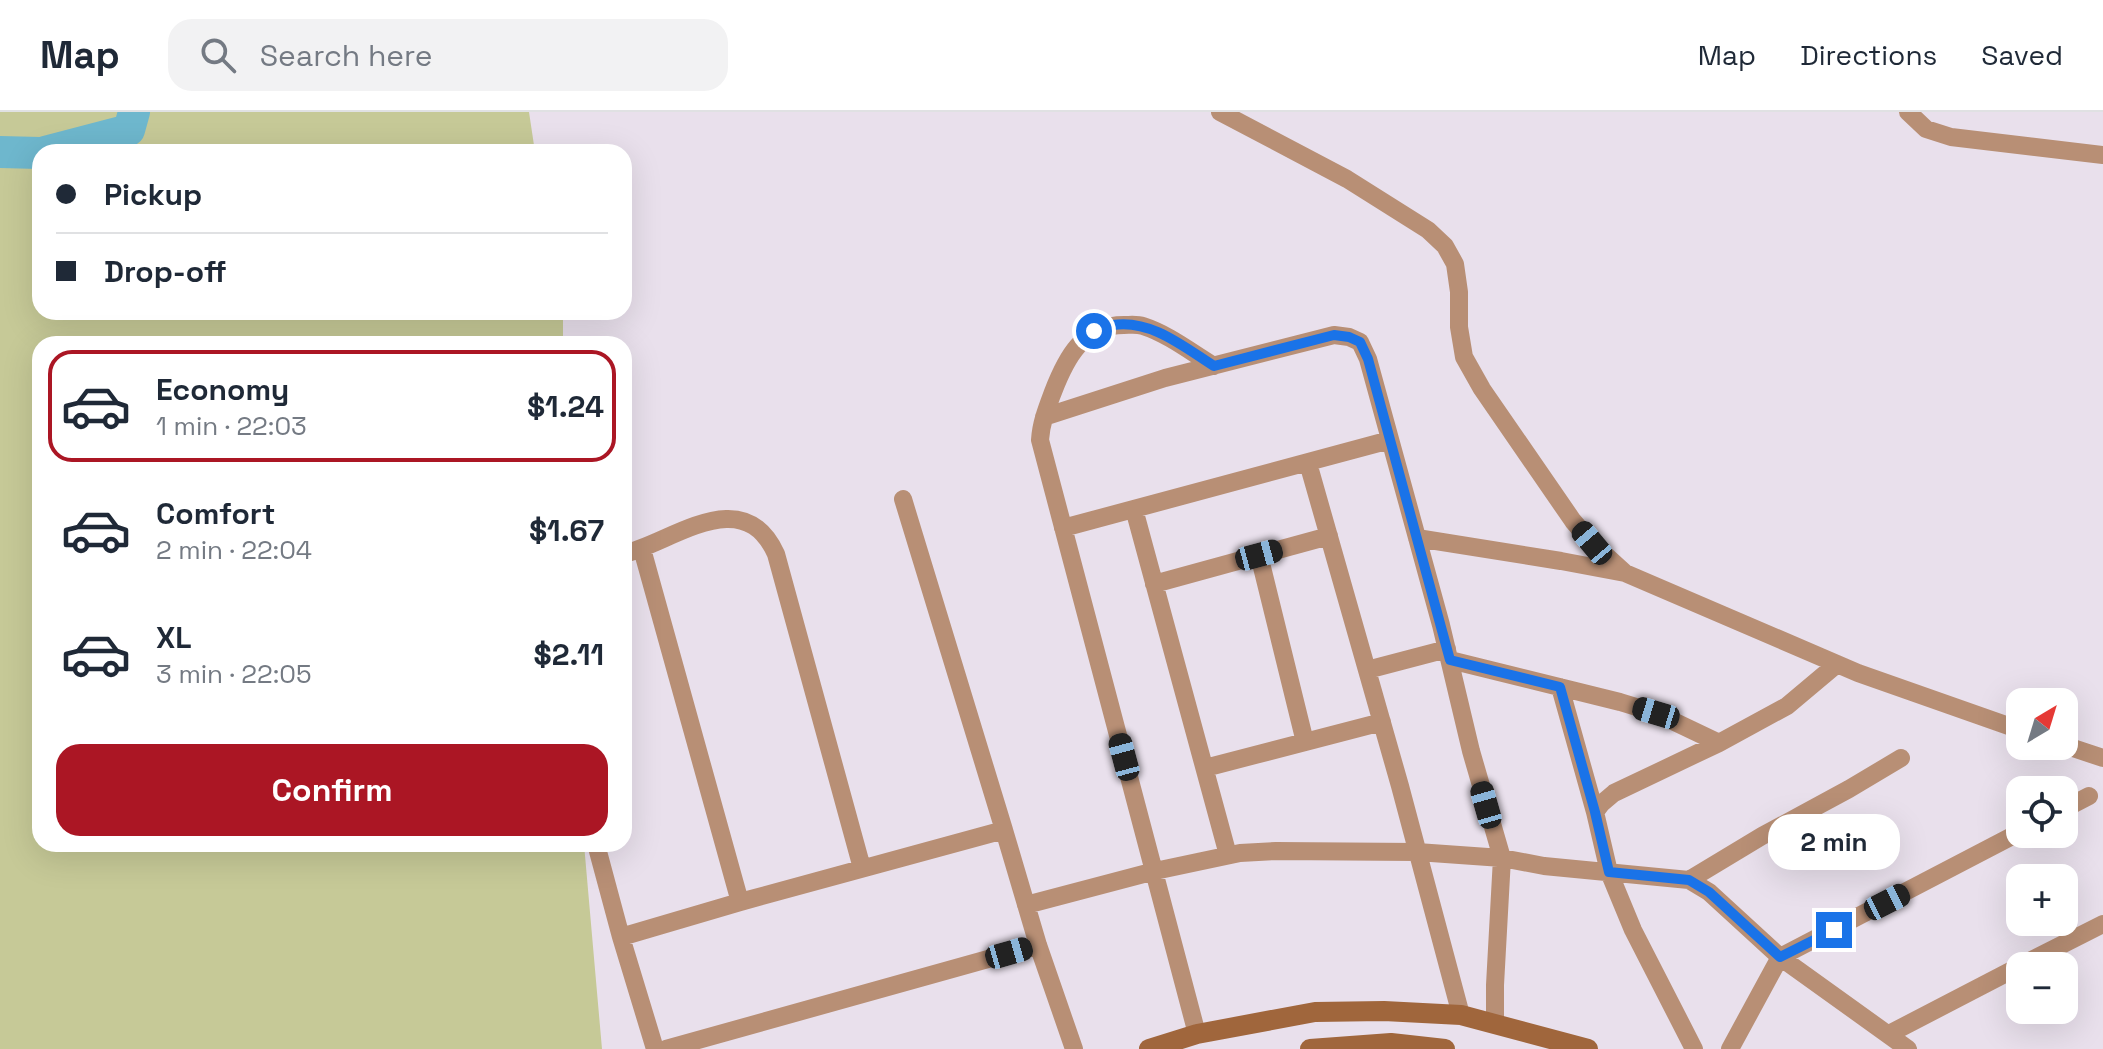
<!DOCTYPE html>
<html lang="en">
<head>
<meta charset="utf-8">
<style>
	:root { --surface:#fff; --page:#f2f2f3; --text:#1f2937; --muted:#747a83; --line:#e0e1e3; --accent:#ab1624 }
	body { margin:0; font-family:"Space Grotesk",sans-serif; background:var(--page); color:var(--text); height:100vh; display:flex; flex-direction:column; font-size:30px; white-space:nowrap }
	* { box-sizing:border-box; margin:0 }
	p { font-size:26px; color:var(--muted) }
	.icon { flex:none; width:44px; height:44px; fill:none; stroke:currentColor; stroke-width:2; stroke-linecap:round; stroke-linejoin:round }
	.map { position:relative; flex:1; overflow:hidden }
	.side { position:absolute; left:32px; top:224px; width:600px; height:516px; display:flex; flex-direction:column; background:var(--surface); border-radius:24px; box-shadow:0 8px 32px #0002 }
	.side>* { flex:none }
	.top-card { position:absolute; left:32px; top:32px; width:600px; height:176px; border-radius:24px; box-shadow:0 8px 32px #0002; display:grid; align-content:center; height:176px; padding:0 24px; background:var(--surface) }
	.needle { width:52px; rotate:38deg }
	.controls { position:absolute; left:2006px; top:576px; display:grid; gap:16px }
	.controls a { display:grid; place-items:center; width:72px; height:72px; border-radius:16px; background:var(--surface); box-shadow:0 8px 32px #0002; font-size:40px }
	.end { position:absolute; width:36px; height:36px; margin:-18px; border:10px solid #1a73e8; background:#fff; box-shadow:0 0 0 4px #fff }
	.from { border-radius:50% }
	.bubble { position:absolute; height:56px; border-radius:24px; background:var(--surface); box-shadow:0 8px 32px #0002; font-size:26px; font-weight:700; line-height:56px; text-align:center }
	.car { position:absolute; width:24px; height:48px; margin:-24px -12px; border-radius:10px; box-shadow:0 0 6px 2px #0007; background:linear-gradient(#222 24%,#8ab4d8 0 40%,#222 0 76%,#8ab4d8 0 86%,#222 0) }
	.top-card b { display:flex; align-items:center; gap:28px; height:76px; font-size:30px }
	.top-card b+b { border-top:2px solid var(--line) }
	.top-card i { width:20px; height:20px; background:var(--text) }
	ul { padding:14px 0 0; list-style:none }
	li { display:flex; align-items:center; gap:24px; height:112px; margin:0 16px 12px; padding:0 8px; border:4px solid transparent; border-radius:24px }
	li div { flex:1 }
	li b { display:block; font-size:30px }
	li em { font-style:normal; font-weight:700 }
	li.current { border-color:var(--accent) }
	li>.icon { width:72px; height:72px; stroke-width:1.5 }
	.primary-button { display:flex; gap:16px; margin-top:auto; padding:16px 24px }
	.primary-button a { flex:1; height:92px; border-radius:24px; background:var(--accent); color:#fff; font-size:32px; font-weight:700; line-height:92px; text-align:center }
	header { display:flex; align-items:center; gap:48px; box-sizing:border-box; height:112px; padding:0 40px; background:var(--surface); border-bottom:2px solid var(--line) }
	header strong { font-size:38px }
	nav { display:flex; gap:44px; margin-inline-start:auto; font-size:28px }
	.search { width:560px; height:72px; background:var(--page); display:flex; align-items:center; gap:20px; box-sizing:border-box; padding:0 28px; border-radius:24px; color:var(--muted); font-size:30px }
	.map>svg:first-child { display:block }
</style>
</head>
<body>
<header>
<strong>Map</strong>
<div class="search"><svg class="icon" aria-label="search" viewBox="0 0 24 24"><circle cx="10" cy="10" r="6"/><path d="M15 15l6 6"/></svg>Search here</div>
<nav><a>Map</a><a>Directions</a><a>Saved</a></nav>
</header>
<div class="map">
<svg width="2103" height="937" viewBox="0 0 2103 937">
	<rect width="100%" height="100%" fill="#e9e0ec"/>
	<path fill="#c6c997" d="M 0,0 L 529,0 L 535,40 L 40,40 L 40,200 L 563,200 L 563,232 L 40,232 L 40,732 L 584,732 L 602,937 L 0,937 Z"/>
	<g fill="none" stroke-linecap="round" stroke-linejoin="round">
		<path stroke="#6eb7cd" stroke-width="32" d="M 0,40 L 40,41
			M 45,40 L 129,18 L 134,0"/>
		<path stroke="#b88f75" stroke-width="18" d="M 1220,0 L 1347,67 L 1428,118 L 1445,134 L 1455,152 L 1459,180 L 1459,215 L 1464,245 L 1482,277 L 1573,409 L 1592,431 L 1625,461
			M 1908,0 L 1926,17 L 1951,25 L 2103,43
			M 1044,305 L 1165,266 L 1334,223 L 1349,225 L 1360,230 L 1368,247 L 1441,513 L 1471,639 L 1502,746 L 1495,873 L 1495,912
			M 1308,351 L 1400,674 L 1461,903
			M 903,387 L 1004,718
			M 1134,397 L 1228,743
			M 1063,416 L 1390,328
			M 1417,426 L 1561,449 L 1625,461 L 1858,561 L 2020,618
			M 642,437 L 740,790
			M 624,442 C 674,429 743,370 776,442 L 862,756
			M 1259,443 L 1305,630
			M 1154,472 L 1329,424
			M 1450,548 L 1620,590 L 1656,601 L 1719,631
			M 1367,558 L 1447,537
			M 1560,575 L 1595,700 L 1609,760 L 1633,818 L 1694,937
			M 2064,633 L 2103,646
			M 1205,656 L 1382,610
			M 2064,697 L 2089,684
			M 1595,700 L 1601,692 L 1614,681 L 1719,631 L 1787,594 L 1837,552
			M 596,732 L 621,825 L 655,937
			M 1689,768 L 1762,724 L 1849,677 L 1901,646
			M 1026,793 L 1155,759 L 1240,741 L 1276,739 L 1417,740 L 1502,746 L 1544,754 L 1689,768 L 1709,780 L 1780,845 L 1908,937
			M 621,825 L 740,790 L 1004,718 L 1038,833 L 1074,937
			M 2020,854 L 2103,812
			M 1197,922 L 1040,328 C 1041,311 1047,296 1053,280 C 1066,246 1083,213 1124,213 C 1130,213 1137,212 1143,214 C 1168,222 1191,240 1214,254
			M 1889,922 L 2020,854
			M 666,937 L 1038,833
			M 1730,937 L 1780,845 L 2020,720"/>
		<path stroke="#a0663c" stroke-width="20" d="M 1149,937 L 1197,922 L 1315,900 L 1384,899 L 1461,903 L 1588,937
			M 1310,937 L 1391,931 L 1445,937"/>
	</g>
	<g fill="none" stroke-linecap="round" stroke-linejoin="round">
		<path stroke="#1a73e8" stroke-width="10" d="M 1094,219 C 1100,217 1107,214 1113,213 C 1151,207 1184,235 1214,254 L 1334,223 L 1349,225 L 1360,230 L 1368,247 L 1450,548 L 1560,575 L 1595,700 L 1609,760 L 1689,768 L 1709,780 L 1780,845 L 1834,818"/>
	</g>
</svg>
<div class="controls">
<a><svg class="needle" viewBox="-14 -14 28 28"><path d="M0-13l5 13h-10z" fill="#e53935"/><path d="M0 13l5-13h-10z" fill="#747a83"/></svg></a>
<a><svg class="icon" aria-label="locate" viewBox="0 0 24 24"><circle cx="12" cy="12" r="6"/><path d="M12 2v4M12 18v4M2 12h4M18 12h4"/></svg></a>
<a>+</a>
<a>−</a>
</div>
<i class="end from" style="left:1094px;top:219px"></i>
<i class="end" style="left:1834px;top:818px"></i>
<div class="bubble" style="left:1768px;top:702px;width:132px">2 min</div>
<i class="car" style="left:1592px;top:431px;rotate:320deg"></i>
<i class="car" style="left:1259px;top:443px;rotate:75deg"></i>
<i class="car" style="left:1656px;top:601px;rotate:287deg"></i>
<i class="car" style="left:1124px;top:645px;rotate:345deg"></i>
<i class="car" style="left:1486px;top:693px;rotate:344deg"></i>
<i class="car" style="left:1887px;top:790px;rotate:63deg"></i>
<i class="car" style="left:1009px;top:841px;rotate:74deg"></i>
<div class="top-card">
<b><i class="from"></i>Pickup</b>
<b><i></i>Drop-off</b>
</div>
<section class="side">
<ul>
<li class="current"><svg class="icon" aria-label="car" viewBox="0 0 24 24"><path d="M5 17H2v-5l4-1 3-4h7l3 4 3 1v5h-3M9 17h6M6 11h13"/><circle cx="7" cy="17" r="2"/><circle cx="17" cy="17" r="2"/></svg><div><b>Economy</b><p>1 min · 22:03</p></div><em>$1.24</em></li>
<li><svg class="icon" aria-label="car" viewBox="0 0 24 24"><path d="M5 17H2v-5l4-1 3-4h7l3 4 3 1v5h-3M9 17h6M6 11h13"/><circle cx="7" cy="17" r="2"/><circle cx="17" cy="17" r="2"/></svg><div><b>Comfort</b><p>2 min · 22:04</p></div><em>$1.67</em></li>
<li><svg class="icon" aria-label="car" viewBox="0 0 24 24"><path d="M5 17H2v-5l4-1 3-4h7l3 4 3 1v5h-3M9 17h6M6 11h13"/><circle cx="7" cy="17" r="2"/><circle cx="17" cy="17" r="2"/></svg><div><b>XL</b><p>3 min · 22:05</p></div><em>$2.11</em></li>
</ul>
<div class="primary-button"><a>Confirm</a></div>
</section>
</div>
</body>
</html>
